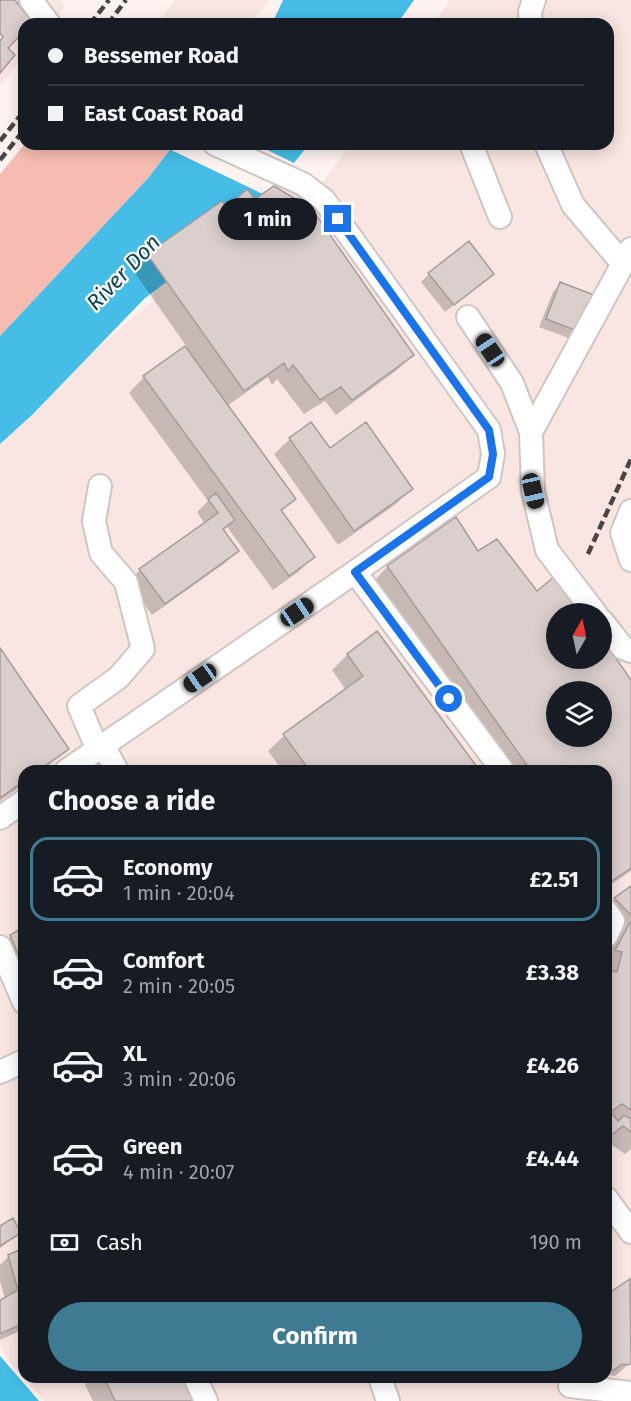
<!DOCTYPE html>
<html lang="en">
<head>
<meta charset="utf-8">
<style>
	:root { --surface:#171b24; --page:#20242c; --text:#f1f3f6; --muted:#9ea1a6; --line:#363941; --accent:#3e7b92 }
	body { margin:0; font-family:"Fira Sans",sans-serif; background:var(--page); color:var(--text); height:100vh; display:flex; flex-direction:column; font-size:22px; white-space:nowrap }
	* { box-sizing:border-box; margin:0 }
	p { font-size:20px; color:var(--muted) }
	.icon { flex:none; width:33px; height:33px; fill:none; stroke:currentColor; stroke-width:2; stroke-linecap:round; stroke-linejoin:round }
	.map { position:relative; flex:1; overflow:hidden }
	.sheet { position:absolute; left:18px; top:765px; width:594px; height:618px; display:flex; flex-direction:column; background:var(--surface); border-radius:18px; box-shadow:0 3px 15px #0003 }
	.sheet>* { flex:none }
	.banner { position:absolute; left:18px; top:18px; width:596px; height:132px; border-radius:18px; box-shadow:0 3px 15px #0003; display:grid; align-content:center; height:132px; padding:0 30px; background:var(--surface) }
	.needle { width:39px; rotate:9deg }
	.tools { position:absolute; left:546px; top:603px; display:grid; gap:12px }
	.tools a { display:grid; place-items:center; width:66px; height:66px; border-radius:50%; background:var(--surface); box-shadow:0 3px 15px #0003; font-size:30px }
	.end { position:absolute; width:27px; height:27px; margin:-14px; border:8px solid #1a73e8; background:#fff; box-shadow:0 0 0 3px #fff }
	.from { border-radius:50% }
	.bubble { position:absolute; height:42px; border-radius:21px; background:var(--surface); box-shadow:0 3px 15px #0003; font-size:20px; font-weight:700; line-height:42px; text-align:center }
	.car { position:absolute; width:18px; height:36px; margin:-18px -9px; border-radius:8px; box-shadow:0 0 4px 2px #0007; background:linear-gradient(#222 24%,#8ab4d8 0 40%,#222 0 76%,#8ab4d8 0 86%,#222 0) }
	.banner b { display:flex; align-items:center; gap:21px; height:57px; font-size:22px }
	.banner b+b { border-top:2px solid var(--line) }
	.banner i { width:15px; height:15px; background:var(--text) }
	ul { padding:0; list-style:none }
	li { display:flex; align-items:center; gap:18px; height:84px; margin:0 12px 9px; padding:0 18px; border:3px solid transparent; border-radius:18px }
	li div { flex:1 }
	li b { display:block; font-size:22px }
	li em { font-style:normal; font-weight:700 }
	li.selected { border-color:var(--accent) }
	li>.icon { width:54px; height:54px; stroke-width:1.5 }
	h2 { padding:0 30px; font-size:27px; line-height:72px }
	.pay { display:flex; align-items:center; gap:15px; height:66px; padding:0 30px; font-size:22px }
	.pay p { margin-inline-start:auto }
	.action { display:flex; gap:12px; margin-top:auto; padding:12px 30px }
	.action a { flex:1; height:69px; border-radius:36px; background:var(--accent); color:#fff; font-size:24px; font-weight:700; line-height:69px; text-align:center }
	.map>svg:first-child { display:block }
</style>
</head>
<body>
<div class="map">
<svg width="631" height="1401" viewBox="0 0 631 1401">
	<rect width="100%" height="100%" fill="#fef3f1"/>
	<path fill="#f9e6e2" fill-rule="evenodd" d="M 0,0 L 60,0 L 65,7 L 51,24 L 24,24 L 24,57 L 0,86 Z
		M 175,0 L 270,0 L 248,24 L 157,24 Z
		M 450,0 L 631,0 L 631,1401 L 44,1401 L 11,1364 L 0,1347 L 0,430 L 154,300 L 145,255 L 248,177 L 317,191 L 350,144 L 608,144 L 608,24 L 433,24 ZM 556,614 L 602,614 L 602,658 L 556,658 ZM 556,692 L 602,692 L 602,736 L 556,736 ZM 24,771 L 606,771 L 606,1377 L 24,1377 Z"/>
	<path fill="#f6bcb1" d="M 25,144 L 158,144 L 169,150 L 149,177 L 0,336 L 0,174 Z"/>
	<path fill="#45bde7" d="M 283,0 L 414,0 L 397,24 L 272,24 Z
		M 174,144 L 309,144 L 248,221 L 145,298 L 33,414 L 0,444 L 0,336 L 149,177 Z
		M 0,1356 L 1,1357 L 39,1401 L 0,1401 Z"/>
	<path fill="#fef3f1" d="M 170,144 L 255,144 L 294,163 L 267,196 L 167,148 Z"/>
	<path fill="#0003" fill-rule="evenodd" d="M 227,210 L 413,355 L 397,370 L 336,415 L 325,401 L 304,414 L 277,379 L 272,385 L 268,377 L 227,406 L 294,499 L 281,512 L 313,557 L 298,572 L 273,590 L 227,527 L 223,531 L 237,551 L 225,563 L 152,615 L 128,582 L 140,570 L 205,524 L 197,512 L 208,501 L 129,393 L 144,377 L 187,347 L 133,270 L 148,255 Z
		M 429,274 L 484,281 L 445,312 L 421,282 Z
		M 561,284 L 593,296 L 571,339 L 539,327 L 553,292 Z
		M 311,424 L 329,450 L 411,489 L 396,504 L 338,545 L 274,454 L 290,439 Z
		M 456,519 L 478,553 L 536,593 L 556,614 L 556,658 L 602,658 L 602,641 L 631,682 L 631,871 L 606,888 L 606,771 L 505,771 L 372,583 L 387,567 ZM 556,692 L 602,692 L 602,736 L 556,736 Z
		M 377,633 L 478,771 L 283,771 L 268,751 L 284,736 L 346,690 L 332,670 L 347,655 Z
		M 0,651 L 67,748 L 42,771 L 24,771 L 24,784 L 0,801 Z
		M 631,888 L 631,1149 L 625,1154 L 606,1141 L 606,956 L 619,933 L 606,907 L 615,899 Z
		M 24,929 L 24,1020 L 0,962 L 0,947 L 11,936 Z
		M 0,1228 L 19,1233 L 0,1248 Z
		M 24,1250 L 24,1329 L 0,1340 L 0,1302 L 5,1299 L 0,1281 L 0,1265 L 8,1257 Z
		M 629,1281 L 631,1284 L 631,1362 L 615,1376 L 608,1375 L 606,1377 L 606,1297 Z
		M 93,1377 L 183,1377 L 194,1401 L 93,1401 L 85,1385 Z"/>
	<path fill="#dacfcd" stroke="#a69c9a" stroke-width="1.5" fill-rule="evenodd" d="M 0,0 L 15,0 L 33,23 L 24,24 L 24,32 L 8,48 L 15,55 L 0,73 L 0,41 L 3,37 L 0,33 Z
		M 274,186 L 312,209 L 414,355 L 352,400 L 341,387 L 320,400 L 293,365 L 288,371 L 284,363 L 244,391 L 147,254 L 222,201 L 227,207 L 247,189 L 255,199 Z
		M 469,241 L 494,274 L 454,305 L 428,273 Z
		M 560,282 L 594,295 L 580,332 L 546,319 Z
		M 185,346 L 296,499 L 281,510 L 315,557 L 289,576 L 143,376 Z
		M 311,422 L 330,448 L 366,422 L 413,489 L 354,531 L 289,438 Z
		M 216,493 L 235,520 L 223,529 L 239,551 L 165,604 L 139,569 L 218,513 L 208,499 Z
		M 456,517 L 478,551 L 497,539 L 537,591 L 556,575 L 584,614 L 556,614 L 556,658 L 602,658 L 602,638 L 631,680 L 631,868 L 609,883 L 606,878 L 606,771 L 531,771 L 387,566 ZM 556,692 L 602,692 L 602,736 L 556,736 Z
		M 377,631 L 480,771 L 310,771 L 283,734 L 363,676 L 347,654 Z
		M 0,648 L 69,749 L 38,771 L 24,771 L 24,781 L 0,798 Z
		M 631,886 L 631,915 L 614,898 Z
		M 631,921 L 631,1110 L 622,1104 L 611,1112 L 618,1121 L 624,1115 L 631,1119 L 631,1132 L 623,1126 L 606,1139 L 606,976 L 609,970 L 617,972 L 622,952 L 615,950 Z
		M 24,927 L 24,968 L 10,935 Z
		M 13,1218 L 21,1233 L 0,1246 L 0,1226 Z
		M 24,1248 L 24,1323 L 0,1334 L 0,1300 L 18,1290 L 8,1255 Z
		M 630,1279 L 631,1363 L 628,1365 L 622,1364 L 613,1371 L 606,1361 L 606,1295 Z
		M 104,1377 L 185,1377 L 195,1401 L 115,1401 Z"/>
	<g fill="none" stroke-linecap="round" stroke-linejoin="round">
		<defs>
			<path id="minor" d="M 31,0 L 49,24
				M 531,24 L 530,12 L 534,0
				M 471,144 L 500,217
				M 546,144 L 573,205 L 623,264
				M 468,317 L 512,383 L 531,432 L 533,491 L 547,550 L 596,614
				M 531,432 L 631,249
				M 631,511 L 622,533 L 631,560
				M 355,572 L 503,771
				M 602,621 L 623,648 L 631,651
				M 103,745 L 117,771
				M 97,748 L 79,706 L 119,677 L 143,649 L 126,582 L 101,553 L 94,521 L 100,486
				M 66,771 L 355,572 L 489,477 L 493,454 L 489,430 L 324,200 L 303,184 L 215,144
				M 0,818 L 24,801
				M 606,911 L 613,921 L 606,936
				M 0,947 L 24,1002
				M 0,1072 L 24,1061
				M 606,1198 L 631,1232
				M 195,1377 L 206,1401
				M 380,1377 L 388,1401
				M 570,1386 L 631,1393"/>
		</defs>
		<use href="#minor" stroke="#cfc5c3" stroke-width="26"/>
		<use href="#minor" stroke="#fff" stroke-width="22"/>
		<path stroke="#4a4544" stroke-width="4.5" stroke-dasharray="9 4.5" stroke-linecap="butt" d="M 90,24 L 109,0
			M 108,24 L 126,0
			M 0,141 L 24,111
			M 0,160 L 24,130
			M 588,554 L 631,459"/>
	</g>
	<g fill="none" stroke-linecap="round" stroke-linejoin="round">
		<path stroke="#1a73e8" stroke-width="8" d="M 338,219 L 489,430 L 493,454 L 489,477 L 355,572 L 449,699"/>
	</g>
	<g text-anchor="middle" stroke-width="4.5" stroke-linejoin="round" paint-order="stroke">
		<g font-size="22" font-style="italic" fill="#0f4354" stroke="#fff">
			<text transform="translate(123 272) rotate(-46)" y="8">River Don</text>
		</g>
	</g>
</svg>
<div class="tools">
<a><svg class="needle" viewBox="-14 -14 28 28"><path d="M0-13l5 13h-10z" fill="#e53935"/><path d="M0 13l5-13h-10z" fill="#9ea1a6"/></svg></a>
<a><svg class="icon" aria-label="layers" viewBox="0 0 24 24"><path d="M12 4l9 5-9 5-9-5zM3 14l9 5 9-5"/></svg></a>
</div>
<i class="end from" style="left:449px;top:699px"></i>
<i class="end" style="left:338px;top:219px"></i>
<div class="bubble" style="left:218px;top:198px;width:99px">1 min</div>
<i class="car" style="left:490px;top:350px;rotate:326deg"></i>
<i class="car" style="left:533px;top:491px;rotate:167deg"></i>
<i class="car" style="left:297px;top:612px;rotate:56deg"></i>
<i class="car" style="left:200px;top:678px;rotate:235deg"></i>
<div class="banner">
<b><i class="from"></i>Bessemer Road</b>
<b><i></i>East Coast Road</b>
</div>
<section class="sheet">
<h2>Choose a ride</h2>
<ul>
<li class="selected"><svg class="icon" aria-label="car" viewBox="0 0 24 24"><path d="M5 17H2v-5l4-1 3-4h7l3 4 3 1v5h-3M9 17h6M6 11h13"/><circle cx="7" cy="17" r="2"/><circle cx="17" cy="17" r="2"/></svg><div><b>Economy</b><p>1 min · 20:04</p></div><em>£2.51</em></li>
<li><svg class="icon" aria-label="car" viewBox="0 0 24 24"><path d="M5 17H2v-5l4-1 3-4h7l3 4 3 1v5h-3M9 17h6M6 11h13"/><circle cx="7" cy="17" r="2"/><circle cx="17" cy="17" r="2"/></svg><div><b>Comfort</b><p>2 min · 20:05</p></div><em>£3.38</em></li>
<li><svg class="icon" aria-label="car" viewBox="0 0 24 24"><path d="M5 17H2v-5l4-1 3-4h7l3 4 3 1v5h-3M9 17h6M6 11h13"/><circle cx="7" cy="17" r="2"/><circle cx="17" cy="17" r="2"/></svg><div><b>XL</b><p>3 min · 20:06</p></div><em>£4.26</em></li>
<li><svg class="icon" aria-label="car" viewBox="0 0 24 24"><path d="M5 17H2v-5l4-1 3-4h7l3 4 3 1v5h-3M9 17h6M6 11h13"/><circle cx="7" cy="17" r="2"/><circle cx="17" cy="17" r="2"/></svg><div><b>Green</b><p>4 min · 20:07</p></div><em>£4.44</em></li>
</ul>
<div class="pay"><svg class="icon" aria-label="cash" viewBox="0 0 24 24"><path d="M3 7h18v10H3z"/><circle cx="12" cy="12" r="2"/></svg>Cash<p>190 m</p></div>
<div class="action"><a>Confirm</a></div>
</section>
</div>
</body>
</html>
